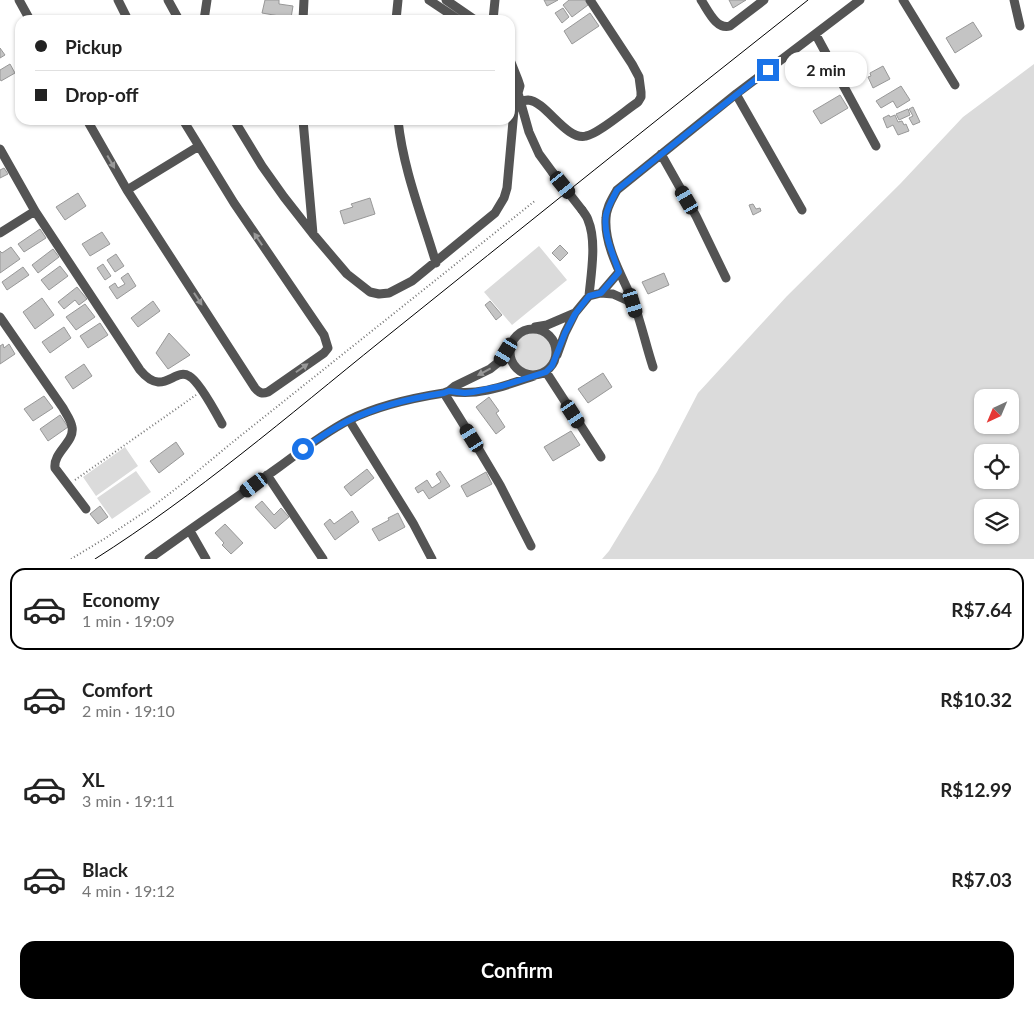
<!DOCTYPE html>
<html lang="en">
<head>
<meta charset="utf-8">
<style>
	:root { --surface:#fff; --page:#f6f6f6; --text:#222; --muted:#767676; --line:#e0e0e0; --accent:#000 }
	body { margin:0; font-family:Lato,sans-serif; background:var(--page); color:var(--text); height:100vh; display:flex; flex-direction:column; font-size:19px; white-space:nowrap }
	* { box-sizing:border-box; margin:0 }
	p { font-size:16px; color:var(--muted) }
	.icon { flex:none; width:28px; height:28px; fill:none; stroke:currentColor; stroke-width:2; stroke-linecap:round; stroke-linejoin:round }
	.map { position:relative; height:559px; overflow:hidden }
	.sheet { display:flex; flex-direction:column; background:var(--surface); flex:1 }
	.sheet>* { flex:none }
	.guide { position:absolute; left:15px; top:15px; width:500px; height:110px; border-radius:15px; box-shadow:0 1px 4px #0004; display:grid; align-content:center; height:110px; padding:0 20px; background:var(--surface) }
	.needle { width:32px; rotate:224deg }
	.fabs { position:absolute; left:974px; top:389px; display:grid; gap:10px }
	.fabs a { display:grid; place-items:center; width:45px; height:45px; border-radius:10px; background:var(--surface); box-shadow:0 1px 4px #0004; font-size:25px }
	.end { position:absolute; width:22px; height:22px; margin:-11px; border:6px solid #1a73e8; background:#fff; box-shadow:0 0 0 2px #fff }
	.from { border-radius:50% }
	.bubble { position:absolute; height:35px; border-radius:15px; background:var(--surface); box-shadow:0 1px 4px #0004; font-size:16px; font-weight:700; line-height:35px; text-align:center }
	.car { position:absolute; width:15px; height:30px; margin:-15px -8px; border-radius:6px; box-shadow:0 0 4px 1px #0007; background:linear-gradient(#222 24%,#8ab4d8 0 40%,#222 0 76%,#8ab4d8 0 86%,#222 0) }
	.guide b { display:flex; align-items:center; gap:18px; height:48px; font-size:19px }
	.guide b+b { border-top:1px solid var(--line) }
	.guide i { width:12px; height:12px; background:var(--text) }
	ul { padding:9px 0 0; list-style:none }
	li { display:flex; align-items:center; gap:15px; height:82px; margin:0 10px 8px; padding:0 10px; border:2px solid transparent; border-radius:15px }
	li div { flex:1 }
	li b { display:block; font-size:19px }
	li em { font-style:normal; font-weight:700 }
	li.active { border-color:var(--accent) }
	li>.icon { width:45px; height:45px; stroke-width:1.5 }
	.primary-button { display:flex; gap:10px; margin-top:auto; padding:10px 20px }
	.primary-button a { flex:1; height:58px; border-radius:15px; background:var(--accent); color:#fff; font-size:20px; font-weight:700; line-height:58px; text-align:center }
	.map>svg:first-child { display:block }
</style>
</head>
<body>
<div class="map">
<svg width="1034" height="559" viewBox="0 0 1034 559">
	<rect width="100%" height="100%" fill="#fff"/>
	<path fill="#dbdbdb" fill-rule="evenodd" d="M 1034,64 L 1034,559 L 602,559 L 609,551 L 657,472 L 698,393 L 787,296 L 900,184 L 963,117 ZM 982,398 L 1010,398 L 1010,425 L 982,425 ZM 1010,452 L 1010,480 L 982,480 L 982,452 ZM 982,508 L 1010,508 L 1010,535 L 982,535 Z
		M 539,246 L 567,280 L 512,325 L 484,292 Z
		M514 352a19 19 0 1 1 38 0a19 19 0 1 1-38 0Z
		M 125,447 L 138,466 L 96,496 L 83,477 Z
		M 136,471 L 151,492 L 112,519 L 97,498 Z"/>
	<path fill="#c4c4c4" stroke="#989898" d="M 265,0 L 279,0 L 279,4 L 293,6 L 291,18 L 262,13 Z
		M 544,0 L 558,0 L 547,6 Z
		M 569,0 L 585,0 L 588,5 L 572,17 L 563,5 Z
		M 729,0 L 746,0 L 733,8 Z
		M 563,8 L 569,17 L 562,23 L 555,13 Z
		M 590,13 L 599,26 L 572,44 L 564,31 Z
		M 973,22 L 982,36 L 955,53 L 946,38 Z
		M 0,48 L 5,55 L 0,58 Z
		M 10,64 L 15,73 L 1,81 L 0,79 L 0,70 Z
		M 883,66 L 890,79 L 873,88 L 868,77 L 871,76 L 870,73 Z
		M 901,86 L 910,100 L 897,108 L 893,101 L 881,108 L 876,101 Z
		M 840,95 L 848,108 L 821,124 L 813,111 Z
		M 913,107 L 920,122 L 913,125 L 909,118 L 913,116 L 909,109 Z
		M 908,109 L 910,115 L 899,120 L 896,114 Z
		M 889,115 L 890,117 L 895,115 L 898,122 L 902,121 L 904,125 L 906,124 L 909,131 L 898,135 L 893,125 L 887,128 L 883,118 Z
		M 4,168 L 8,174 L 0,178 L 0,170 Z
		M 78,193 L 86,206 L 65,220 L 56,207 Z
		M 370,198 L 375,214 L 344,224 L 340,211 L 353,207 L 351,204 Z
		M 753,204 L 756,209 L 760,208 L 761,211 L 753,215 L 749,205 Z
		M 40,229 L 46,238 L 24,252 L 18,244 Z
		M 102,232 L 110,244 L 90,256 L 82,244 Z
		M 560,245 L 568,253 L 560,261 L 552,253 Z
		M 11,247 L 20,259 L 0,273 L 0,251 L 2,253 Z
		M 53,249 L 59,257 L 38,273 L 32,265 Z
		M 116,254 L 124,266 L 115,272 L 107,260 Z
		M 103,264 L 111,276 L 105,280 L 97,268 Z
		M 60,266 L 68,276 L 49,290 L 41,280 Z
		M 23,267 L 29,275 L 7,290 L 2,282 Z
		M 128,273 L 136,286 L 117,299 L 109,287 L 115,283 L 118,288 L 125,284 L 121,278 Z
		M 664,273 L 669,285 L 648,294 L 642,282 Z
		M 77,287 L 87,299 L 79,305 L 75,300 L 64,309 L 58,302 Z
		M 42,298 L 54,315 L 35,329 L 23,312 Z
		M 153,301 L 160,311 L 138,327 L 131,318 Z
		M 490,301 L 502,315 L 496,320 L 485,305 Z
		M 85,304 L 95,317 L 76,330 L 66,317 Z
		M 100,323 L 108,335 L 88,348 L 80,336 Z
		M 64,327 L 71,338 L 50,353 L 42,342 Z
		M 169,333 L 190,355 L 168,369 L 156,353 Z
		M 3,344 L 4,348 L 9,344 L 15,354 L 0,364 L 0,346 Z
		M 84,364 L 92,376 L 73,389 L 65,377 Z
		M 603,373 L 612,387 L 588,403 L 578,389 Z
		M 44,396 L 53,408 L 33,421 L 24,409 Z
		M 489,397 L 499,411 L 496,413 L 505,427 L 496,434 L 476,407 Z
		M 60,415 L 68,427 L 48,441 L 40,429 Z
		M 571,431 L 580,445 L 553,461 L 544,447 Z
		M 176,442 L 184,454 L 159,473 L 150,461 Z
		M 367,469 L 374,478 L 351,496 L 344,487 Z
		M 440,471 L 450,486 L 429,499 L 423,490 L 418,493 L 415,488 L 427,480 L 432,488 L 441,482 L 436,474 Z
		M 486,472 L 492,484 L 467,497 L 461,486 Z
		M 262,501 L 274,515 L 281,508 L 289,517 L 275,529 L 255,507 Z
		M 100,506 L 108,517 L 98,524 L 90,514 Z
		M 352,511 L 359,522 L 335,540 L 324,524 L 330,519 L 334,524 Z
		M 398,513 L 405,527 L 379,541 L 372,529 L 389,520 L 388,518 Z
		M 225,524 L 243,543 L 231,554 L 222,545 L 224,543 L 215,533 Z"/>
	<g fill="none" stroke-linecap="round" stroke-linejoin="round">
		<path stroke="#767676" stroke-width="2" stroke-dasharray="1 2.5" stroke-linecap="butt" d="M 75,480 L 196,395
			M 71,559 L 104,539 L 152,507 L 182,484 L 234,441 L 536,200"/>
		<path stroke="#545454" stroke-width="9" d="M 19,0 L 30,20
			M 118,0 L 128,20
			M 168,0 L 179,20
			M 429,0 L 459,20
			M 446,0 L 475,20
			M 701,0 C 708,10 716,30 730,26 L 764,0
			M 903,0 L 955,85
			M 1014,0 L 1020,26
			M 204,20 L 207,0
			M 303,20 L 304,0
			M 396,20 L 398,0
			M 493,20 L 495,0
			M 816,35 L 876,146
			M 510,60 L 518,80 L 520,86 L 518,93 L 529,132 L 539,154 L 553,173
			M 510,83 L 512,87 L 518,93
			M 736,94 L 802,210
			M 521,102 C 523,101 526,100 528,100 C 546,101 566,141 586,136 C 598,134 626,110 638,102 L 641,97 L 641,92 L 639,77 L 632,64 L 590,0
			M 87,120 L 127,190 L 255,388 C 259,393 262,394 268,392 L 324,353 L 328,348 L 324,335 L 234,203 L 183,120
			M 234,120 L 262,166 L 284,197 L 313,234 L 347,274 L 370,292 L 379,294 L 389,293 L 412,281 L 495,213 L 504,198 L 507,188 L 514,110 L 519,97
			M 303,120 L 313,234
			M 398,120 C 403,169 422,216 436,263
			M 0,149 L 35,211 L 140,370 C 163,398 174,367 189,376 C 199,381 216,413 222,424
			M 661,154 L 696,216 L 726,278
			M 127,190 L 199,146
			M 582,210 C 584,213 587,216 588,220 C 597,241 591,274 589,296
			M 0,233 L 35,211
			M 601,293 L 619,272
			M 0,317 L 63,408 C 66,414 71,420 72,427 C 75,442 53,452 55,468 L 86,509
			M 535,327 L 547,325 L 575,313
			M510 352a23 23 0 1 1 46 0a23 23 0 1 1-46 0Z
			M 557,355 L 565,333 L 575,313 L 589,296 L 601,293 L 613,294 L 633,303
			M 653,367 C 646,346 641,322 633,301 C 622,276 604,246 606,218 C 606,208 612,199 617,190 L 736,94 L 860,0
			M 546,372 L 601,457
			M 449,391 C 477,397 507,385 534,376
			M 444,393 L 472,438 L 500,485 L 531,546
			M 349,420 L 413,523 L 432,559
			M 267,475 L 323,559
			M 190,531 L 206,559
			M 149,559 C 192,528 236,498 279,467 C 302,450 324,433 349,420 C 379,405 412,398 444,393 L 449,391 L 455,386 L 490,369 L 500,361 L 511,344"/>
		<path stroke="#000" stroke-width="1" d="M 95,559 C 196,495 288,416 381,341 C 523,227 665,113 808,0"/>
		<path stroke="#545454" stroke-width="9" d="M 553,173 L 582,210"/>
	</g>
	<defs><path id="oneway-solid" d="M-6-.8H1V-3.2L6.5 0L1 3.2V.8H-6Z" transform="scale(1.25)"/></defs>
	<g fill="#989898">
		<use href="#oneway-solid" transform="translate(111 162) rotate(60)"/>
		<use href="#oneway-solid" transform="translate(258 239) rotate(-124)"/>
		<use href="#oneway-solid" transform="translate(198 299) rotate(57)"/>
		<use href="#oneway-solid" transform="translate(302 368) rotate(-35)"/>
		<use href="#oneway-solid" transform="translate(484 372) rotate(152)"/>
	</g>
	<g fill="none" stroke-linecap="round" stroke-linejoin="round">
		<path stroke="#1a73e8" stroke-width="6" d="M 303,449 C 318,439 333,428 350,420 C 380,405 412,398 444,393 L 449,391 L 465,393 L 473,392 L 502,386 L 546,372 L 552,366 L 565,333 L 575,314 L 589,296 L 601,293 L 619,272 C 613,254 603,234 606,215 C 608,206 613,198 617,190 L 694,128 L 768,70"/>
	</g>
</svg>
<div class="fabs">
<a><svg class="needle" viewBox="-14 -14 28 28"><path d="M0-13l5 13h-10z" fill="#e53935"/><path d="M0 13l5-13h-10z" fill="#767676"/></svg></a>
<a><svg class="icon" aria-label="locate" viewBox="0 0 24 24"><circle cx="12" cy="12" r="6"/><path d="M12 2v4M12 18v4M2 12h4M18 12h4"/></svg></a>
<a><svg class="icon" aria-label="layers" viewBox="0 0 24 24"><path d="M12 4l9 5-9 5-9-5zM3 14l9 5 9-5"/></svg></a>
</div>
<i class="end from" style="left:303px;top:449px"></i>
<i class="end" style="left:768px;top:70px"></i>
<div class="bubble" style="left:785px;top:52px;width:82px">2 min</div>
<i class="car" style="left:563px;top:185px;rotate:141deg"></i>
<i class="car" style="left:687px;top:200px;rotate:330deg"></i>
<i class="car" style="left:633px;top:303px;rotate:163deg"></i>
<i class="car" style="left:506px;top:352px;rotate:211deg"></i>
<i class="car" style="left:573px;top:414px;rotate:147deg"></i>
<i class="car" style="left:472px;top:438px;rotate:328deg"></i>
<i class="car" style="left:254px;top:485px;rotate:233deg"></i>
<div class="guide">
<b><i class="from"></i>Pickup</b>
<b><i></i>Drop-off</b>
</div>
</div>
<section class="sheet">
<ul>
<li class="active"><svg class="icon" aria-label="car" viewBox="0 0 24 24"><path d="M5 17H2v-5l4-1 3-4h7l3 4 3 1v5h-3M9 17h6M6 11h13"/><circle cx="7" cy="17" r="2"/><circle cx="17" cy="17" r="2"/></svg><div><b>Economy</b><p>1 min · 19:09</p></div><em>R$7.64</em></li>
<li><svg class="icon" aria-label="car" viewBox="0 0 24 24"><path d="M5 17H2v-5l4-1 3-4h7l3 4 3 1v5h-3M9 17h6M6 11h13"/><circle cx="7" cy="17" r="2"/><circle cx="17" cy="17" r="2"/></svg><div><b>Comfort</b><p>2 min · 19:10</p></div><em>R$10.32</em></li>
<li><svg class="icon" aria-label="car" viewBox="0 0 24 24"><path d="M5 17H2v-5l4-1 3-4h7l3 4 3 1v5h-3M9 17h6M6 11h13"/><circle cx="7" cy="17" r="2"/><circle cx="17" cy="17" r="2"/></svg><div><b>XL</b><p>3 min · 19:11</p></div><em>R$12.99</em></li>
<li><svg class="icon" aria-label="car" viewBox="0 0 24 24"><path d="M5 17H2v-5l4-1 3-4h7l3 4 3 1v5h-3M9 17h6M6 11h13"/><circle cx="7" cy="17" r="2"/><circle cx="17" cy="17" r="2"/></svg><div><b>Black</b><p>4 min · 19:12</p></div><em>R$7.03</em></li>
</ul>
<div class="primary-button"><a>Confirm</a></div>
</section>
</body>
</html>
